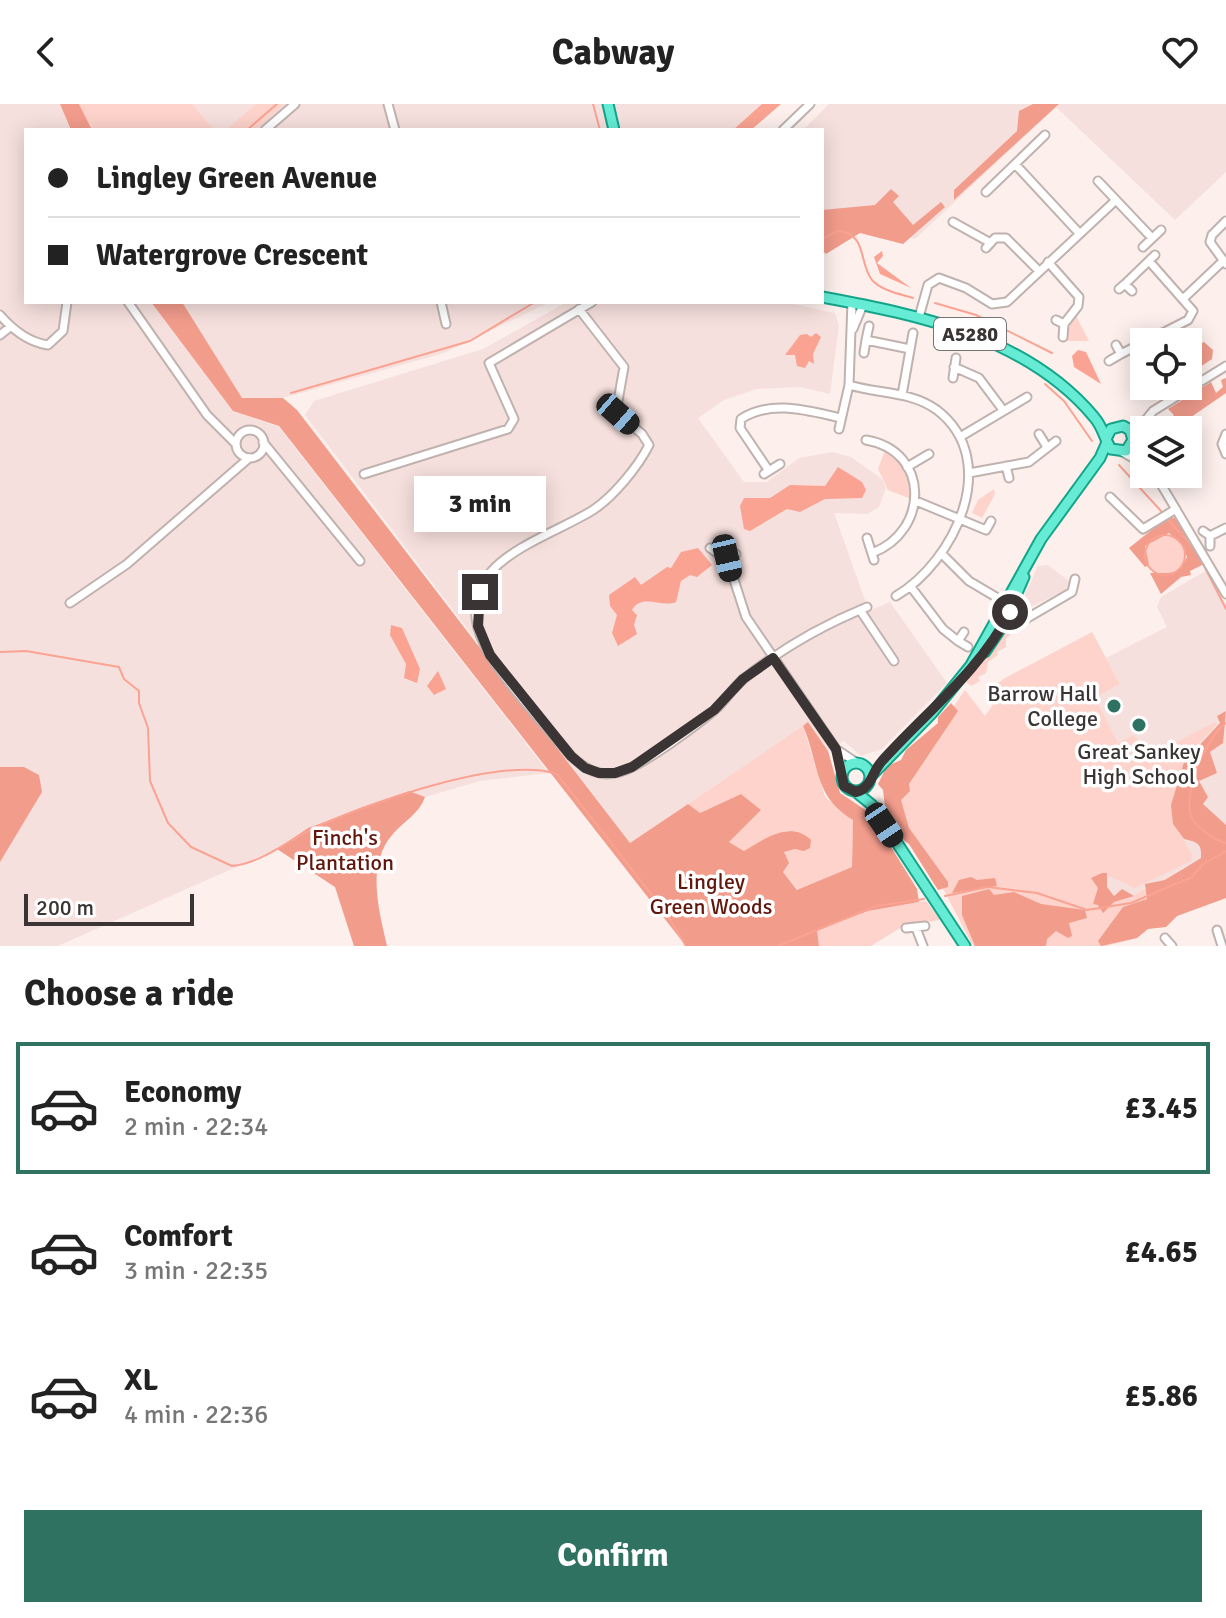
<!DOCTYPE html>
<html lang="en">
<head>
<meta charset="utf-8">
<style>
	:root { --surface:#fff; --page:#f6f6f6; --text:#222; --muted:#767676; --line:#e0e0e0; --accent:#307262 }
	body { margin:0; font-family:Signika,sans-serif; background:var(--page); color:var(--text); height:100vh; display:flex; flex-direction:column; font-size:30px; white-space:nowrap }
	* { box-sizing:border-box; margin:0 }
	p { font-size:26px; color:var(--muted) }
	.icon { flex:none; width:44px; height:44px; fill:none; stroke:currentColor; stroke-width:2; stroke-linecap:round; stroke-linejoin:round }
	.map { position:relative; height:842px; overflow:hidden }
	.side { display:flex; flex-direction:column; background:var(--surface); flex:1 }
	.side>* { flex:none }
	.guide { position:absolute; left:24px; top:24px; width:800px; height:176px; border-radius:0px; box-shadow:0 4px 20px #0003; display:grid; align-content:center; height:176px; padding:0 24px; background:var(--surface) }
	.controls { position:absolute; left:1130px; top:224px; display:grid; gap:16px }
	.controls a { display:grid; place-items:center; width:72px; height:72px; border-radius:0px; background:var(--surface); box-shadow:0 4px 20px #0003; font-size:40px }
	.scale { position:absolute; left:24px; bottom:20px; width:170px; box-sizing:border-box; padding-left:8px; border:4px solid #3a3534; border-top:0; font-size:22px; line-height:28px; white-space:nowrap; color:#3a3534; -webkit-text-stroke:6px #fff; paint-order:stroke }
	.end { position:absolute; width:36px; height:36px; margin:-18px; border:10px solid #3a3534; background:#fff; box-shadow:0 0 0 4px #fff }
	.from { border-radius:50% }
	.bubble { position:absolute; height:56px; border-radius:0px; background:var(--surface); box-shadow:0 4px 20px #0003; font-size:26px; font-weight:800; line-height:56px; text-align:center }
	.car { position:absolute; width:24px; height:48px; margin:-24px -12px; border-radius:10px; box-shadow:0 0 6px 2px #0007; background:linear-gradient(#222 24%,#8ab4d8 0 40%,#222 0 76%,#8ab4d8 0 86%,#222 0) }
	.guide b { display:flex; align-items:center; gap:28px; height:76px; font-size:30px }
	.guide b+b { border-top:2px solid var(--line) }
	.guide i { width:20px; height:20px; background:var(--text) }
	ul { padding:0; list-style:none }
	li { display:flex; align-items:center; gap:24px; height:132px; margin:0 16px 12px; padding:0 8px; border:4px solid transparent; border-radius:0px }
	li div { flex:1 }
	li b { display:block; font-size:30px }
	li em { font-style:normal; font-weight:800 }
	li.on { border-color:var(--accent) }
	li>.icon { width:72px; height:72px; stroke-width:1.5 }
	h2 { padding:0 24px; font-size:36px; line-height:96px }
	.button { display:flex; gap:16px; margin-top:auto; padding:16px 24px }
	.button a { flex:1; height:92px; border-radius:0px; background:var(--accent); color:#fff; font-size:32px; font-weight:800; line-height:92px; text-align:center }
	header { display:flex; justify-content:space-between; align-items:center; height:104px; padding:0 24px; background:var(--surface); font-size:36px; font-weight:800 }
	.map>svg:first-child { display:block }
</style>
</head>
<body>
<header><svg class="icon" aria-label="back" viewBox="0 0 24 24"><path d="M15 5l-7 7 7 7"/></svg>Cabway<svg class="icon" aria-label="heart" viewBox="0 0 24 24"><path d="M12 20l-8-8c-3-5 5-10 8-4 3-6 11-1 8 4z"/></svg></header>
<div class="map">
<svg width="1226" height="842" viewBox="0 0 1226 842">
	<rect width="100%" height="100%" fill="#fcefec"/>
	<path fill="#f6e0dd" d="M 0,0 L 60,0 L 71,26 L 26,26 L 26,198 L 151,198 L 233,307 L 278,322 L 549,669 L 480,677 L 425,693 L 409,687 L 384,695 L 308,724 L 277,745 L 58,842 L 0,842 Z
		M 79,0 L 775,0 L 747,26 L 92,26 Z
		M 829,0 L 1226,0 L 1226,68 L 1175,116 L 1056,3 L 915,135 L 822,111 L 822,26 L 803,26 Z
		M 182,198 L 550,198 L 444,249 L 283,294 L 242,294 Z
		M 567,198 L 783,198 L 835,209 L 839,221 L 830,290 L 800,283 L 757,285 L 724,296 L 698,314 L 744,378 L 767,378 L 799,354 L 833,348 L 851,353 L 882,375 L 886,384 L 879,403 L 867,410 L 834,409 L 866,499 L 871,506 L 890,498 L 947,579 L 882,645 L 861,652 L 844,637 L 828,647 L 808,619 L 630,739 L 305,311 L 314,297 L 483,245 Z
		M 1048,461 L 1069,477 L 1070,484 L 1025,506 L 1020,501 L 1027,486 L 1038,462 Z
		M 1207,466 L 1226,501 L 1226,741 L 1126,795 L 1107,798 L 1091,596 L 1120,580 L 1106,554 L 1167,523 L 1157,503 L 1161,493 Z"/>
	<path fill="#fdd3cb" d="M 78,0 L 192,0 L 214,26 L 92,26 Z
		M 256,0 L 285,0 L 256,26 L 226,26 Z
		M 1076,212 L 1089,237 L 1068,237 L 1068,225 Z
		M 885,346 C 900,356 913,377 911,395 L 888,386 L 878,365 Z
		M 994,385 L 995,390 L 982,414 L 972,409 L 978,396 Z
		M1145 451a20 20 0 1 1 40 0a20 20 0 1 1-40 0Z
		M 1025,519 L 1006,534 L 1006,543 L 997,548 L 998,551 L 988,558 L 986,569 L 978,573 L 980,577 L 971,582 L 966,578 L 1008,524 Z
		M 1092,528 L 1120,580 L 1091,596 L 1093,600 L 1097,598 L 1118,639 L 1134,631 L 1150,652 L 1215,618 L 1217,620 L 1187,652 L 1181,670 L 1174,720 L 1192,751 L 1191,757 L 1135,784 L 1102,769 L 1107,798 L 1126,795 L 1204,754 L 1226,794 L 1177,812 L 1166,823 L 1148,824 L 1137,834 L 1106,842 L 973,842 L 945,788 L 886,701 L 965,586 L 985,612 L 992,602 L 985,589 L 1005,574 Z
		M 803,622 L 825,693 L 853,716 L 852,763 L 798,786 L 783,768 L 784,748 L 795,745 L 792,729 L 786,727 L 744,747 L 728,737 L 761,706 L 741,690 L 700,709 L 688,700 Z
		M 926,797 L 940,816 L 905,821 L 871,842 L 819,842 L 817,826 L 868,807 Z"/>
	<path fill="#f29c8c" d="M 60,0 L 79,0 L 92,26 L 71,26 Z
		M 1033,0 L 1059,0 L 954,96 L 954,86 L 1017,27 L 1019,7 Z
		M 891,85 L 899,92 L 893,98 L 913,121 L 941,98 L 945,103 L 903,140 L 860,129 L 826,150 L 822,146 L 822,106 L 875,101 Z
		M 151,198 L 182,198 L 242,294 L 283,294 L 297,306 L 630,739 L 688,700 L 700,709 L 741,690 L 761,706 L 729,738 L 744,747 C 764,735 790,716 811,736 L 810,744 L 804,747 L 795,745 L 784,748 L 789,759 L 783,768 L 797,786 L 852,763 L 853,716 C 813,692 820,661 803,622 L 808,618 L 828,647 L 840,689 L 870,709 L 917,785 L 919,798 L 868,807 L 817,826 L 819,842 L 686,842 L 279,322 L 233,307 Z
		M 1204,238 L 1213,246 L 1212,255 L 1188,271 L 1188,246 Z
		M 1226,274 L 1226,289 L 1178,322 L 1180,326 L 1146,326 L 1159,313 L 1168,316 L 1174,311 L 1168,305 L 1211,278 L 1216,289 L 1223,283 L 1221,276 Z
		M 1169,412 L 1180,416 L 1204,460 L 1190,467 L 1191,471 L 1181,473 L 1161,490 L 1150,469 C 1167,468 1178,474 1187,453 L 1182,441 L 1169,429 L 1145,442 L 1149,461 L 1145,463 L 1129,444 Z
		M 951,599 L 958,607 L 909,680 L 910,687 L 901,696 L 909,724 L 948,778 L 948,783 L 938,786 L 909,740 L 897,731 L 886,711 L 883,686 L 878,680 L 887,662 L 901,656 L 906,646 L 938,619 L 938,613 Z
		M 1226,607 L 1223,639 L 1210,648 L 1217,669 L 1199,677 L 1208,693 L 1203,700 L 1226,721 L 1226,794 L 1177,812 L 1166,823 L 1148,825 L 1137,834 L 1101,842 L 1098,837 L 1123,803 L 1147,795 L 1145,780 L 1165,776 L 1201,754 C 1202,739 1197,738 1184,735 L 1173,720 L 1171,701 L 1184,658 L 1220,619 L 1217,612 Z
		M 0,663 L 24,663 L 39,671 L 42,688 L 0,758 Z
		M 409,687 L 425,693 C 419,710 404,717 392,731 C 366,762 379,806 387,842 L 354,842 L 335,783 L 277,745 L 308,724 Z
		M 1102,769 L 1107,769 L 1107,783 L 1114,792 L 1122,785 L 1134,792 L 1114,798 L 1103,809 L 1098,801 L 1093,800 L 1098,784 L 1091,774 Z
		M 971,773 L 977,776 L 995,774 L 997,782 L 952,789 L 959,776 Z
		M 989,785 L 994,791 L 1014,788 L 1041,800 L 1085,806 L 1087,814 L 1069,819 L 1072,832 L 1068,834 L 1056,827 L 1047,835 L 1046,842 L 975,842 L 962,811 L 962,792 Z"/>
	<path fill="#faa393" d="M 762,0 L 781,0 L 751,26 L 733,26 Z
		M 882,147 L 883,152 L 877,159 L 911,184 L 880,170 L 874,153 Z
		M 816,229 L 821,233 L 813,250 L 814,260 L 809,257 L 805,264 L 797,262 L 795,251 L 785,251 L 800,231 L 807,230 L 811,233 Z
		M 1078,246 L 1086,248 L 1101,280 L 1074,263 L 1072,252 Z
		M 838,363 L 862,378 L 866,386 L 862,394 L 825,395 L 800,408 L 787,405 L 750,427 L 744,425 L 740,402 L 744,394 L 770,394 L 790,381 L 825,382 Z
		M 698,444 L 712,461 L 697,473 L 690,471 L 681,477 L 676,498 C 661,504 642,489 632,506 L 637,511 L 634,521 L 637,530 L 618,542 L 612,529 L 617,511 L 610,502 L 609,491 L 635,473 L 641,481 L 667,463 L 671,464 L 681,448 Z
		M 391,521 L 402,524 L 420,565 L 417,579 L 404,574 L 406,560 L 390,531 Z
		M 438,567 L 446,585 L 434,591 L 427,582 Z"/>
	<g fill="none" stroke-linecap="round" stroke-linejoin="round">
		<path stroke="#faa393" stroke-width="2" d="M 593,0 L 600,26
			M 247,26 L 277,0
			M 822,135 L 838,127 C 868,130 858,158 872,176 C 882,187 900,190 913,194
			M 935,199 L 976,211 L 1052,249
			M 1045,280 L 1064,297 L 1092,337
			M 291,289 L 470,237 L 535,198
			M 1119,361 L 1161,407
			M 1169,417 L 1196,446 L 1226,505
			M1145 451a20 20 0 1 1 40 0a20 20 0 1 1-40 0Z
			M 0,548 L 26,547 L 119,563 L 124,575 L 139,587 L 139,599 L 148,624 L 150,677 L 168,719 L 191,743 L 232,762 C 259,760 286,738 310,726 C 361,701 503,651 557,670 L 666,809 L 686,842
			M 1226,619 C 1206,633 1183,689 1191,712 C 1195,723 1216,737 1226,739
			M 945,792 L 988,783 L 1037,789 L 1087,806 L 1131,799 L 1192,773 L 1203,760 L 1226,747
			M 778,842 L 876,802 L 924,795"/>
		<defs>
			<path id="minor" d="M 388,0 L 395,26
				M 265,26 L 295,0
				M 783,26 L 810,0
				M 1015,60 L 1079,129
				M 1098,77 L 1152,134
				M 986,88 L 1045,31
				M 1226,117 L 1212,131 L 1210,138 L 1226,160
				M 953,118 L 989,138
				M 1143,143 L 1161,126
				M 986,144 L 995,134 L 1006,134 L 1039,167
				M 1048,158 L 1079,193 L 1078,202 L 1064,220
				M 1125,180 L 1155,151
				M 1119,185 L 1125,180 L 1132,187
				M 1184,194 L 1223,157
				M 128,198 L 207,311 L 236,340
				M 441,198 L 446,220
				M 852,198 L 849,281 C 879,290 911,287 937,306 C 1003,357 954,458 896,492
				M 579,205 L 624,263 L 616,308 L 642,330 L 649,341 C 638,363 613,393 593,406 C 544,437 446,459 484,540 C 498,570 548,625 571,652 C 585,665 600,674 620,668 C 642,662 699,620 717,604 C 727,594 735,581 746,573 C 784,543 823,521 867,503
				M 0,211 C 13,226 28,238 48,241 L 63,227 L 67,198
				M 919,213 L 928,181 L 939,174 L 966,184 L 992,200 L 1007,198 L 1116,96
				M 1056,216 L 1064,220 L 1063,233
				M 869,222 L 866,236 L 910,245
				M 853,225 L 863,201
				M 0,231 L 10,223
				M 1145,238 L 1188,216 L 1193,207 L 1149,157
				M 864,249 L 866,236
				M 1121,250 L 1144,238
				M 1109,257 L 1121,250 L 1116,241
				M 954,263 L 979,274 L 1003,306
				M 953,274 L 956,254
				M 902,291 L 913,229
				M 839,325 L 849,281
				M236 340a14 14 0 1 1 28 0a14 14 0 1 1-28 0Z
				M 1039,330 L 1047,343
				M 1226,330 L 1222,340 L 1226,350
				M 1133,332 L 1153,307 L 1226,262
				M 960,333 L 1027,293
				M 866,336 C 931,347 929,428 872,449
				M 1133,336 L 1144,355
				M 263,338 L 360,457
				M 1122,348 L 1144,360
				M 1006,362 L 1009,374
				M 907,363 L 929,350
				M 769,367 L 740,324 L 741,315 C 771,295 809,307 841,314
				M 969,369 L 1029,358 L 1056,337
				M 364,370 L 508,325 L 514,315 L 489,259 L 592,198
				M 764,370 L 780,360
				M 1155,370 L 1226,490
				M 1110,393 L 1143,425 L 1176,405
				M 916,397 L 986,426 L 991,417
				M 1203,427 L 1210,432 L 1210,442
				M 1210,432 L 1226,424
				M 867,434 L 874,456
				M 710,444 L 724,454 L 736,450
				M 942,450 L 969,477 L 996,493
				M 727,454 L 746,513 L 836,645 L 857,659
				M 911,483 L 943,525 L 958,537
				M 70,499 L 127,460 L 249,354
				M 860,506 L 894,557
				M 1005,513 L 1024,516 L 1072,488 L 1075,475
				M 964,528 L 958,537 L 968,543
				M 839,650 L 843,668
				M 906,824 L 925,822
				M 916,824 L 923,842
				M 1217,826 L 1222,842
				M 1165,834 L 1172,842"/>
			<path id="major" d="M 608,0 L 614,26
				M 822,193 C 920,211 1027,233 1094,313 C 1103,323 1104,334 1111,345 L 1126,347 L 1133,336 L 1130,326 L 1123,322 L 1111,325 L 1107,333
				M 985,548 L 1003,521 L 1024,473
				M842 673a14 14 0 1 1 28 0a14 14 0 1 1-28 0Z
				M 871,672 L 933,608 L 971,561 L 1041,435 L 1100,354 L 1107,338
				M 856,688 L 872,701 L 965,842"/>
		</defs>
		<use href="#minor" stroke="#bfb2af" stroke-width="11"/>
		<use href="#major" stroke="#14a48a" stroke-width="13"/>
		<use href="#minor" stroke="#fff" stroke-width="7"/>
		<use href="#major" stroke="#66ecd5" stroke-width="9"/>
	</g>
	<g fill="none" stroke-linecap="round" stroke-linejoin="round">
		<path stroke="#3a3534" stroke-width="10" d="M 480,488 L 478,522 L 490,551 L 571,652 L 585,664 L 599,669 L 615,669 L 632,663 L 714,606 L 743,575 L 773,554 L 836,645 L 844,682 L 856,688 C 871,685 872,668 882,657 C 926,608 980,567 1010,508"/>
	</g>
	<g fill="#307262" stroke="#fff" stroke-width="3">
		<circle cx="1114" cy="602" r="8"/>
		<circle cx="1139" cy="621" r="8"/>
	</g>
	<g text-anchor="middle" stroke-width="7" stroke-linejoin="round" paint-order="stroke">
		<rect fill="#fff" stroke="#757271" stroke-width="2" x="934" y="214" width="72" height="32" rx="6"/>
		<g font-size="20" font-weight="bold" fill="#3a3534">
			<text x="970" y="237">A5280</text>
		</g>
		<g font-size="22" fill="#3a3534" stroke="#fff" text-anchor="end">
			<text x="1098" y="597">Barrow Hall<tspan x="1098" dy="25">College</tspan></text>
			<text x="1139" y="655" text-anchor="middle">Great Sankey<tspan x="1139" dy="25">High School</tspan></text>
		</g>
		<g font-size="22" fill="#62160c" stroke="#fff">
			<text x="345" y="741">Finch's<tspan x="345" dy="25">Plantation</tspan></text>
			<text x="711" y="785">Lingley<tspan x="711" dy="25">Green Woods</tspan></text>
		</g>
	</g>
</svg>
<div class="controls">
<a><svg class="icon" aria-label="locate" viewBox="0 0 24 24"><circle cx="12" cy="12" r="6"/><path d="M12 2v4M12 18v4M2 12h4M18 12h4"/></svg></a>
<a><svg class="icon" aria-label="layers" viewBox="0 0 24 24"><path d="M12 4l9 5-9 5-9-5zM3 14l9 5 9-5"/></svg></a>
</div>
<div class="scale">200 m</div>
<i class="end from" style="left:1010px;top:508px"></i>
<i class="end" style="left:480px;top:488px"></i>
<div class="bubble" style="left:414px;top:372px;width:132px">3 min</div>
<i class="car" style="left:618px;top:310px;rotate:131deg"></i>
<i class="car" style="left:727px;top:454px;rotate:167deg"></i>
<i class="car" style="left:884px;top:721px;rotate:146deg"></i>
<div class="guide">
<b><i class="from"></i>Lingley Green Avenue</b>
<b><i></i>Watergrove Crescent</b>
</div>
</div>
<section class="side">
<h2>Choose a ride</h2>
<ul>
<li class="on"><svg class="icon" aria-label="car" viewBox="0 0 24 24"><path d="M5 17H2v-5l4-1 3-4h7l3 4 3 1v5h-3M9 17h6M6 11h13"/><circle cx="7" cy="17" r="2"/><circle cx="17" cy="17" r="2"/></svg><div><b>Economy</b><p>2 min · 22:34</p></div><em>£3.45</em></li>
<li><svg class="icon" aria-label="car" viewBox="0 0 24 24"><path d="M5 17H2v-5l4-1 3-4h7l3 4 3 1v5h-3M9 17h6M6 11h13"/><circle cx="7" cy="17" r="2"/><circle cx="17" cy="17" r="2"/></svg><div><b>Comfort</b><p>3 min · 22:35</p></div><em>£4.65</em></li>
<li><svg class="icon" aria-label="car" viewBox="0 0 24 24"><path d="M5 17H2v-5l4-1 3-4h7l3 4 3 1v5h-3M9 17h6M6 11h13"/><circle cx="7" cy="17" r="2"/><circle cx="17" cy="17" r="2"/></svg><div><b>XL</b><p>4 min · 22:36</p></div><em>£5.86</em></li>
</ul>
<div class="button"><a>Confirm</a></div>
</section>
</body>
</html>
